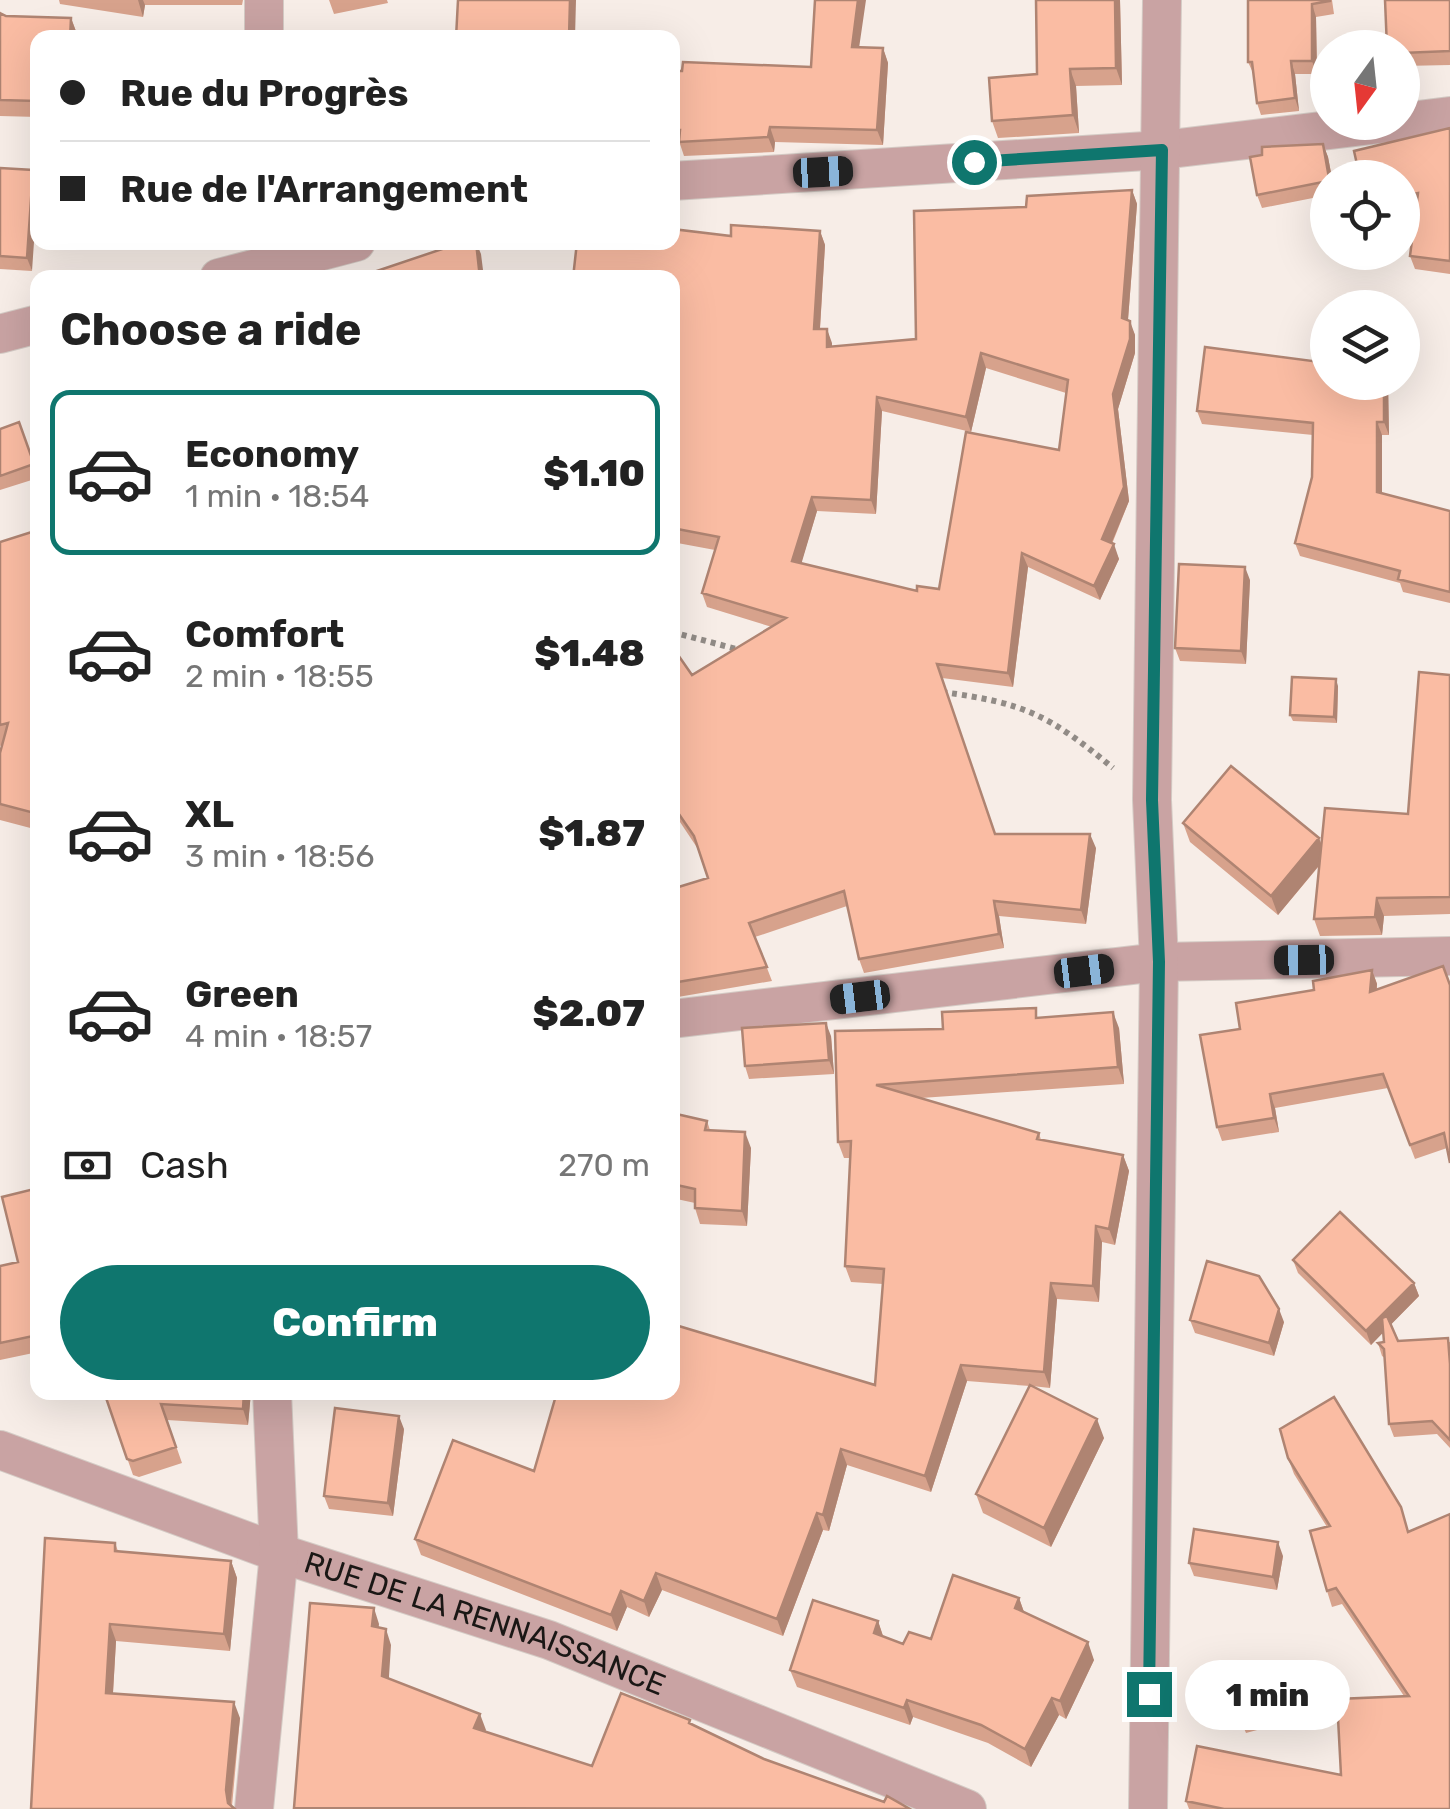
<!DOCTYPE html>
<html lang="en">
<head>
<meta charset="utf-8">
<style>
	:root { --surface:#fff; --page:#f6f6f6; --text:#222; --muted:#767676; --line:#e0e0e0; --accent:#0f766e }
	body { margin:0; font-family:Rubik,sans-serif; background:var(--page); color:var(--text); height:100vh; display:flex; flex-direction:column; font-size:38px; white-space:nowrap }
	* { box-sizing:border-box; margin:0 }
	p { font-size:32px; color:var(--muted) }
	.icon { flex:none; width:55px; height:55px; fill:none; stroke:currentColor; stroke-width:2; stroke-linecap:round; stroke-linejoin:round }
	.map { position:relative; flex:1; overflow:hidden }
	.sheet { position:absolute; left:30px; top:270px; width:650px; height:1130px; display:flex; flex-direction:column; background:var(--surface); border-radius:20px; box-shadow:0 10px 40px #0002 }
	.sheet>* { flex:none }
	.top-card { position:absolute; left:30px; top:30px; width:650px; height:220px; border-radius:20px; box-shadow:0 10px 40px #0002; display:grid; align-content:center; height:220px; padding:0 30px; background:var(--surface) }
	.needle { width:65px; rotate:195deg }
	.buttons { position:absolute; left:1310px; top:30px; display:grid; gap:20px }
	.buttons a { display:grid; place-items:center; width:110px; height:110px; border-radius:50%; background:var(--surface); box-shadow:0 10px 40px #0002; font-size:50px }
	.end { position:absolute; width:45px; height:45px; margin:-22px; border:12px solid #0f766e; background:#fff; box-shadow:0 0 0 5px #fff }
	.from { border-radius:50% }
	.bubble { position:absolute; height:70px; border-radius:35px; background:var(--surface); box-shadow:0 10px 40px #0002; font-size:32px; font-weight:800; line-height:70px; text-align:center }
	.car { position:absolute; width:30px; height:60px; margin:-30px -15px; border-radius:12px; box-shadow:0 0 8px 2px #0007; background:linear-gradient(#222 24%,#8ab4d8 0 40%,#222 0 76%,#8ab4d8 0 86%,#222 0) }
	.top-card b { display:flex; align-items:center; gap:35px; height:95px; font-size:38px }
	.top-card b+b { border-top:2px solid var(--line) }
	.top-card i { width:25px; height:25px; background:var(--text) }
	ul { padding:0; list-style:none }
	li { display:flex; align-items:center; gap:30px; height:165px; margin:0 20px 15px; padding:0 10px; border:5px solid transparent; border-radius:20px }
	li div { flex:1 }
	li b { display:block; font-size:38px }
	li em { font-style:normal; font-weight:800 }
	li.current { border-color:var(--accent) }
	li>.icon { width:90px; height:90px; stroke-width:1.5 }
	h2 { padding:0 30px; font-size:45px; line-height:120px }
	.pay { display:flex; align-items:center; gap:25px; height:110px; padding:0 30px; font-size:38px }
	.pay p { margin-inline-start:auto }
	.button { display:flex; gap:20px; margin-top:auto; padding:20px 30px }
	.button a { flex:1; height:115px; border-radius:60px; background:var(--accent); color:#fff; font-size:40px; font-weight:800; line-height:115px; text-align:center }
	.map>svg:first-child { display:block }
</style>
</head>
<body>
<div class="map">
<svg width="1450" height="1809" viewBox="0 0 1450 1809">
	<rect width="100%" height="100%" fill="#f7ede7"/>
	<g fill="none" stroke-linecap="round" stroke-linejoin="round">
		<defs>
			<g id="street">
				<path d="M 264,0 L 264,38"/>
				<path d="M 1402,122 L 1450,116"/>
				<path d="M 672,181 L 1162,150 L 1397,122"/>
				<path d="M 219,278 L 356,242"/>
				<path d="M 0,334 L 38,324"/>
				<path d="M 672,1019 L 1159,962 L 1450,956"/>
				<path id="s1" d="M 0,1450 L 279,1553 L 549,1640 L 967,1809"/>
				<path d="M 254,1809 L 279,1553 L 272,1392"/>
				<path d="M 1148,1809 L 1159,962 L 1152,800 L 1162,0"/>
			</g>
		</defs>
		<use href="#street" stroke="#d4cbc5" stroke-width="40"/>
		<path stroke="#918b86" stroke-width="6" stroke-dasharray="5 5" stroke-linecap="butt" d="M 672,632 L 744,651
			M 942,692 C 1025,703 1049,715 1113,768"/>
		<use href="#street" stroke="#c9a3a3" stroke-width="38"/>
	</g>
	<path fill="#d7a28c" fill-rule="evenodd" d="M 59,0 L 243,0 L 242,5 L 145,5 L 143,17 L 60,4 Z
		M 329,0 L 387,0 L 388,3 L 334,14 Z
		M 1036,0 L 1120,0 L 1122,85 L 1076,86 L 1079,133 L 998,138 L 992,121 L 1037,74 Z
		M 1248,0 L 1332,0 L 1334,14 L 1316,17 L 1317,74 L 1295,74 L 1299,111 L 1261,115 L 1257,103 L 1254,75 L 1248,62 Z
		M 1450,0 L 1450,65 L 1402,66 L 1402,48 Z
		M 0,13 L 6,16 L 71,18 L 77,34 L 77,38 L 38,38 L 38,117 L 0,116 Z
		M 859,47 L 883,48 L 888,63 L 883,145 L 775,142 L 774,152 L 684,156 L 680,144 L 672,145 L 672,71 L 811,67 Z
		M 1450,128 L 1450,274 L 1415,269 L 1410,256 L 1416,207 L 1402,210 L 1402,178 Z
		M 1323,144 L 1328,157 L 1332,178 L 1328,178 L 1328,195 L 1262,208 L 1257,195 Z
		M 0,168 L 32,271 L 0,269 Z
		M 1132,190 L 1137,204 L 1128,320 L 1135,335 L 1135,353 L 1118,409 L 1129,501 L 1112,544 L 1119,559 L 1100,600 L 1028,567 L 1013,687 L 942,678 L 995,834 L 1096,848 L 1086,924 L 999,916 L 1004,948 L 864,973 L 859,959 L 847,906 L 755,937 L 772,981 L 672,998 L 672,889 L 708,878 L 698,849 L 672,810 L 672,655 L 692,675 L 772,627 L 707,607 L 702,593 L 715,550 L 672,542 L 672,278 L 731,236 L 820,231 L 825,245 L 820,329 L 827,329 L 832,347 L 916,339 L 1026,207 ZM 986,368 L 1066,393 L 1059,450 L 939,589 L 917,591 L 801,563 L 817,511 L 876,514 L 882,411 L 971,432 Z
		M 1388,382 L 1389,435 L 1382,435 L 1382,493 L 1450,511 L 1450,603 L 1403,592 L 1400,583 L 1300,556 L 1295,543 L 1312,477 L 1313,435 L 1202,424 L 1197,411 Z
		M 19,422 L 38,478 L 0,490 L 0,429 Z
		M 38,530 L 38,830 L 0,820 L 0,753 L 2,745 L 0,746 L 0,542 Z
		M 1250,580 L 1246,664 L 1180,661 L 1175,648 Z
		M 1450,675 L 1450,914 L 1384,916 L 1382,935 L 1320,936 L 1314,919 L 1319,866 L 1278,915 L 1190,842 L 1183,823 L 1319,838 L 1321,844 L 1408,814 Z
		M 1338,686 L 1337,723 L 1293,721 L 1290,715 Z
		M 1443,966 L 1447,1148 L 1415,1159 L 1388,1088 L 1275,1108 L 1279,1132 L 1222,1141 L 1217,1127 L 1240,1029 L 1314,990 L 1372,970 L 1377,984 L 1377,990 Z
		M 1039,1018 L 1119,1028 L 1124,1084 L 921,1098 L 1039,1133 L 1041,1140 L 1123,1155 L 1129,1171 L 1115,1245 L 1102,1242 L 1099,1302 L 1057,1299 L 1050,1388 L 1032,1386 L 1104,1438 L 1051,1547 L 983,1513 L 976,1494 L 1030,1386 L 967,1381 L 931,1492 L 847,1465 L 829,1531 L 823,1530 L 783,1636 L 662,1590 L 649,1617 L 627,1607 L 617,1631 L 421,1555 L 415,1539 L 534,1471 L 875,1385 L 883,1284 L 851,1282 L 845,1266 L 851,1158 L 844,1158 L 838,1142 L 835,1031 L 943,1029 Z
		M 831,1036 L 834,1074 L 749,1079 L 745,1066 Z
		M 672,1113 L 707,1121 L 710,1130 L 751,1148 L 747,1226 L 700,1224 L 695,1208 L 695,1203 L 672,1198 Z
		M 38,1188 L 38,1352 L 0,1360 L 0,1266 L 18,1262 Z
		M 1293,1260 L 1414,1283 L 1419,1296 L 1391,1324 L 1398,1341 L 1450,1342 L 1450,1448 L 1437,1434 L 1394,1437 L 1389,1424 L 1385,1358 L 1382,1356 L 1378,1343 L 1384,1342 L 1383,1332 L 1371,1345 L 1298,1273 Z
		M 1190,1320 L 1284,1322 L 1274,1356 L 1195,1333 Z
		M 104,1392 L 251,1392 L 248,1425 L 167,1420 L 182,1463 L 139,1477 L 133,1475 Z
		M 404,1429 L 393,1516 L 329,1509 L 324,1496 Z
		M 1288,1458 L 1409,1532 L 1450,1809 L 1189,1809 L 1186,1801 L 1341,1775 L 1404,1696 L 1342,1604 L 1332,1607 L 1327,1591 L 1327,1527 L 1294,1474 Z
		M 115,1543 L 118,1551 L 231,1561 L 237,1578 L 230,1651 L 116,1641 L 113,1693 L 240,1718 L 232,1806 L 31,1809 Z
		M 1283,1556 L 1277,1590 L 1194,1576 L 1189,1563 Z
		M 1019,1598 L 1024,1612 L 1094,1660 L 1066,1719 L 1059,1715 L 1031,1767 L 988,1743 L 913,1717 L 910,1725 L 797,1687 L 790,1670 L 878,1621 L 883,1636 L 903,1644 L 931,1639 Z
		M 1279,1690 L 1287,1722 L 1246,1733 L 1243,1726 Z"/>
	<path fill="#af8472" d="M 138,0 L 143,0 L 145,5 L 143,17 Z
		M 570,0 L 576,0 L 575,38 L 569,38 Z
		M 858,0 L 866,0 L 857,62 L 852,47 Z
		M 1115,0 L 1120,0 L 1122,85 L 1116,68 Z
		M 1312,4 L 1316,17 L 1317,74 L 1312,61 Z
		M 71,18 L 77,34 L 77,38 L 70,38 Z
		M 883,48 L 888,63 L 883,145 L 877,130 Z
		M 1291,61 L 1295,74 L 1299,111 L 1295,98 Z
		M 1070,69 L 1076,86 L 1079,133 L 1073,115 Z
		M 770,127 L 775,142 L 774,152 L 768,137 Z
		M 1323,144 L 1328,157 L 1332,178 L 1329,178 Z
		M 33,170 L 38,184 L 32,271 L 27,258 Z
		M 1132,190 L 1137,204 L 1127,332 L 1122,318 Z
		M 820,231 L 825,245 L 819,343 L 814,329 Z
		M 476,242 L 481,254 L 484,278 L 480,278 Z
		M 1130,321 L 1135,335 L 1135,353 L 1118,409 L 1129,501 L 1107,554 L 1102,539 L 1113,394 Z
		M 827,329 L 832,343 L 832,362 L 827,347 Z
		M 981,353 L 986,368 L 971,432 L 966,417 Z
		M 1384,382 L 1388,382 L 1389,435 L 1384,422 Z
		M 877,397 L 882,411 L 876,514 L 871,500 Z
		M 1377,422 L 1382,435 L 1382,505 L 1377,492 Z
		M 812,497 L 817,511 L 798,575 L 792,561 Z
		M 1114,544 L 1119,559 L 1100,600 L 1094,586 Z
		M 1022,553 L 1028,567 L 1013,687 L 1008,673 Z
		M 1245,567 L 1250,580 L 1246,664 L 1241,651 Z
		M 1336,679 L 1338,686 L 1337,723 L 1334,717 Z
		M 1090,834 L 1096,848 L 1086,924 L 1081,910 Z
		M 1319,838 L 1326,857 L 1278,915 L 1271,896 Z
		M 1377,898 L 1384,916 L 1382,935 L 1375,917 Z
		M 994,901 L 999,916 L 1004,948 L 999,934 Z
		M 1372,970 L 1377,984 L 1375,1006 L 1370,992 Z
		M 1113,1012 L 1119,1028 L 1124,1084 L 1118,1067 Z
		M 826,1023 L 831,1036 L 834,1074 L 829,1060 Z
		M 1270,1094 L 1275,1108 L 1279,1132 L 1274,1118 Z
		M 745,1132 L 751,1148 L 747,1226 L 742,1211 Z
		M 1123,1155 L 1129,1171 L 1115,1245 L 1109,1229 Z
		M 1096,1226 L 1102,1242 L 1099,1302 L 1093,1286 Z
		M 1051,1283 L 1057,1299 L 1050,1388 L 1044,1372 Z
		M 1414,1283 L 1419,1296 L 1371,1345 L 1366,1331 Z
		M 1279,1309 L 1284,1322 L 1274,1356 L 1269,1343 Z
		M 961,1365 L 967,1381 L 931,1492 L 925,1476 Z
		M 244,1392 L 251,1392 L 248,1425 L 243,1409 Z
		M 399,1416 L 404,1429 L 393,1516 L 388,1503 Z
		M 1097,1419 L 1104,1438 L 1051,1547 L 1044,1528 Z
		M 841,1449 L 847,1465 L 829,1531 L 823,1515 Z
		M 817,1513 L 823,1530 L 783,1636 L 777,1619 Z
		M 1278,1542 L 1283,1556 L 1277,1590 L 1273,1577 Z
		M 231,1561 L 237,1578 L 230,1651 L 224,1634 Z
		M 656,1573 L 662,1590 L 649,1617 L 644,1601 Z
		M 621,1591 L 627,1607 L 617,1631 L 611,1615 Z
		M 1019,1598 L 1025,1615 L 1015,1608 Z
		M 374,1608 L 379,1624 L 377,1642 L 372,1626 Z
		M 878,1621 L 884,1639 L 874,1633 Z
		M 110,1624 L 116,1641 L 112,1709 L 106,1693 Z
		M 386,1629 L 391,1645 L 388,1692 L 382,1676 Z
		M 1088,1642 L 1094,1660 L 1066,1719 L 1060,1701 Z
		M 1052,1698 L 1059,1715 L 1031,1767 L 1025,1749 Z
		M 907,1700 L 913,1717 L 910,1725 L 904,1708 Z
		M 234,1702 L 240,1718 L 230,1809 L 226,1790 Z
		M 480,1714 L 486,1730 L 480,1744 L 474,1728 Z"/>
	<path fill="#fabca3" stroke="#af8472" stroke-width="2.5" fill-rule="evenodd" d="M 458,0 L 570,0 L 569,38 L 456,38 Z
		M 815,0 L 858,0 L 852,47 L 883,48 L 877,130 L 770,127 L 768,137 L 679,142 L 680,130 L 672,130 L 672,71 L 682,71 L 683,62 L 811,67 Z
		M 1036,0 L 1115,0 L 1116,68 L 1070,69 L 1073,115 L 992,121 L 989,78 L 1037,74 Z
		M 1248,0 L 1330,0 L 1330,1 L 1312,4 L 1312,61 L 1291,61 L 1295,98 L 1257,103 L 1252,62 L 1248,62 Z
		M 1385,0 L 1450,0 L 1450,51 L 1402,53 L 1402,48 L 1387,48 Z
		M 0,13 L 6,16 L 71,18 L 70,38 L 38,38 L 38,101 L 0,100 Z
		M 1450,128 L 1450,261 L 1410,256 L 1418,193 L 1402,196 L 1402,178 L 1360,178 L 1354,151 Z
		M 1323,144 L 1329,178 L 1328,178 L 1328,181 L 1257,195 L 1250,157 L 1262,155 L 1262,147 Z
		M 0,168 L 33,170 L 27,258 L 0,256 Z
		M 1132,190 L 1122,318 L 1130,321 L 1130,339 L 1113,394 L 1124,487 L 1102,539 L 1114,544 L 1094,586 L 1022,553 L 1008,673 L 937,664 L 995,834 L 1090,834 L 1081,910 L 994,901 L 999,934 L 859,959 L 844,891 L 749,923 L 767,967 L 672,983 L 672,889 L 708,878 L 694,836 L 672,804 L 672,655 L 676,652 L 692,675 L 786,618 L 702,593 L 719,537 L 672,528 L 672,278 L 573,278 L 577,242 L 672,242 L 672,229 L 731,236 L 731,225 L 820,231 L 814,329 L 827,329 L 827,347 L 916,339 L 914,211 L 1026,207 L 1027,196 ZM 981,353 L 1068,380 L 1059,450 L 966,432 L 939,589 L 917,586 L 917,591 L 792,561 L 812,497 L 871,500 L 877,397 L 966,417 Z
		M 463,242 L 476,242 L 480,278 L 356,278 Z
		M 1205,347 L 1328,363 L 1328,382 L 1384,382 L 1384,422 L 1377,422 L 1377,492 L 1450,511 L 1450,592 L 1398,579 L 1400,571 L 1295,543 L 1312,477 L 1313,423 L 1197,411 Z
		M 19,422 L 34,464 L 0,476 L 0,429 Z
		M 38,530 L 38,814 L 0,804 L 0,753 L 8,723 L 0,725 L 0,542 Z
		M 1179,564 L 1245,567 L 1241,651 L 1175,648 Z
		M 1419,672 L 1450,675 L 1450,897 L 1377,898 L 1375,917 L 1314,919 L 1325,808 L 1408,814 Z
		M 1292,677 L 1336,679 L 1334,717 L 1290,715 Z
		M 1231,766 L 1319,838 L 1271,896 L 1183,823 Z
		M 1443,966 L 1450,985 L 1450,1163 L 1444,1133 L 1410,1145 L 1383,1074 L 1270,1094 L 1274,1118 L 1217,1127 L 1200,1035 L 1240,1029 L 1236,1003 L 1314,990 L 1313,981 L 1372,970 L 1370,992 Z
		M 1036,1008 L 1036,1018 L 1113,1012 L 1118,1067 L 876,1085 L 1039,1133 L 1037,1139 L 1123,1155 L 1109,1229 L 1096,1226 L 1093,1286 L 1051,1283 L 1044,1372 L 961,1365 L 925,1476 L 841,1449 L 823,1515 L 817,1513 L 777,1619 L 656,1573 L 644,1601 L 621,1591 L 611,1615 L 415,1539 L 453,1440 L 534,1471 L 557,1392 L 672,1392 L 672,1324 L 875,1385 L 884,1269 L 845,1266 L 851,1141 L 838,1142 L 835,1031 L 943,1029 L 942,1012 Z
		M 826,1023 L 829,1060 L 745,1066 L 742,1028 Z
		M 672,1113 L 707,1121 L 705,1130 L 745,1132 L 742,1211 L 695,1208 L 695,1189 L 672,1184 Z
		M 38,1188 L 38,1335 L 0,1343 L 0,1266 L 18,1262 L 2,1197 Z
		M 1340,1212 L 1414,1283 L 1366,1331 L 1293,1260 Z
		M 1207,1261 L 1259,1276 L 1279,1309 L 1269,1343 L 1190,1320 Z
		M 1387,1316 L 1398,1341 L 1448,1338 L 1450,1364 L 1450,1440 L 1432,1421 L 1389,1424 L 1384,1349 L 1378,1343 L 1384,1342 L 1382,1318 Z
		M 1030,1385 L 1097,1419 L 1044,1528 L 976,1494 Z
		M 104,1392 L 244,1392 L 243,1409 L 161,1404 L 176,1447 L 133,1461 L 127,1459 Z
		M 1334,1397 L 1401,1507 L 1408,1532 L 1450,1514 L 1450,1809 L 1224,1809 L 1186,1801 L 1197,1746 L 1341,1775 L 1337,1699 L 1409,1696 L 1336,1588 L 1327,1591 L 1310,1531 L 1330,1526 L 1288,1458 L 1280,1429 Z
		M 335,1408 L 399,1416 L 388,1503 L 324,1496 Z
		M 1194,1529 L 1278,1542 L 1273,1577 L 1189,1563 Z
		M 45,1538 L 115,1543 L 115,1551 L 231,1561 L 224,1634 L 110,1624 L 106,1693 L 234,1702 L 226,1790 L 228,1803 L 235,1809 L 31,1809 Z
		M 953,1575 L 1019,1598 L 1015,1608 L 1088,1642 L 1060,1701 L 1052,1698 L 1025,1749 L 981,1725 L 907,1700 L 904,1708 L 790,1670 L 813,1600 L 878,1621 L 874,1633 L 903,1644 L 909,1632 L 931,1639 Z
		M 310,1603 L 374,1608 L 372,1626 L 386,1629 L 382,1676 L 480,1714 L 474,1728 L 592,1766 L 621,1693 L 690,1720 L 689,1723 L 764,1759 L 884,1802 L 887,1796 L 910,1809 L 294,1808 Z
		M 1276,1683 L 1284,1716 L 1243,1726 L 1235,1693 Z"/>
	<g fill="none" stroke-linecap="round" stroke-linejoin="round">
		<path stroke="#0f766e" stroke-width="12" d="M 974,162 L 1162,150 L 1152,800 L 1159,962 L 1149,1694"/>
	</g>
	<g text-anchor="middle" stroke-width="9" stroke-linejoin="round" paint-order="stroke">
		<g font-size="30" fill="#1a1715" stroke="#fff">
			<text dy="10" stroke="none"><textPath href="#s1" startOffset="515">RUE DE LA RENNAISSANCE</textPath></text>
		</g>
	</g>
</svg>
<div class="buttons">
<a><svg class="needle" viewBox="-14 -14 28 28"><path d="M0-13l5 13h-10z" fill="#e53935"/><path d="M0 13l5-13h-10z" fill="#767676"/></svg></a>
<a><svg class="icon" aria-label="locate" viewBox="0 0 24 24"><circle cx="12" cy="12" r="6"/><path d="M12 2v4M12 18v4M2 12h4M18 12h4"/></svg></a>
<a><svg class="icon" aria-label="layers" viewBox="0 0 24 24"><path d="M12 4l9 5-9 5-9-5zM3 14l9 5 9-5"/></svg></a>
</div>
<i class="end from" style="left:974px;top:162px"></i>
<i class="end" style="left:1149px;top:1694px"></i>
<div class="bubble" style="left:1185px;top:1660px;width:165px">1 min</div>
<i class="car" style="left:823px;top:172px;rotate:87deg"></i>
<i class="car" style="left:1304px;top:960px;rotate:269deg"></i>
<i class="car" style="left:1084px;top:971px;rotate:83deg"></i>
<i class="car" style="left:860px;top:997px;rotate:263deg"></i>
<div class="top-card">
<b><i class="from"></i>Rue du Progrès</b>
<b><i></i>Rue de l'Arrangement</b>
</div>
<section class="sheet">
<h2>Choose a ride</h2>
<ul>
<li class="current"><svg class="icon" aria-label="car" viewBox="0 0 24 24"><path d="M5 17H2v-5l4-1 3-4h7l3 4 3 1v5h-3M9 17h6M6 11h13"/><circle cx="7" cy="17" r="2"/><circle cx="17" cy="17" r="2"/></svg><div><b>Economy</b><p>1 min · 18:54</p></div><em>$1.10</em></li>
<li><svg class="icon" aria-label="car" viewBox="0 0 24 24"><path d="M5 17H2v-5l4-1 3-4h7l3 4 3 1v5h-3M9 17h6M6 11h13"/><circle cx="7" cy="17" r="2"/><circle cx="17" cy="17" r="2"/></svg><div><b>Comfort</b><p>2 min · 18:55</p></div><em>$1.48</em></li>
<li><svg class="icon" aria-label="car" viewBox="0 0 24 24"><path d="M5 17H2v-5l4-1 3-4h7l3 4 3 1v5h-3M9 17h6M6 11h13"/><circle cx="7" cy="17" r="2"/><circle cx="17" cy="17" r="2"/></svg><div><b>XL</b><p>3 min · 18:56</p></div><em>$1.87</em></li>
<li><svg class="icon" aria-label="car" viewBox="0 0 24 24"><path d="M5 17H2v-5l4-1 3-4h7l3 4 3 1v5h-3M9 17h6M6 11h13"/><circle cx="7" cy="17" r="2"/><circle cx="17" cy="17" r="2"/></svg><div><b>Green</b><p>4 min · 18:57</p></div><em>$2.07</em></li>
</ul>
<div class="pay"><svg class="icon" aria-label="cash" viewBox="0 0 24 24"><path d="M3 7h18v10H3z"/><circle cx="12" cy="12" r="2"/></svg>Cash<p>270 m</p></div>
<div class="button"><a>Confirm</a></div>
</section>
</div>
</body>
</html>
